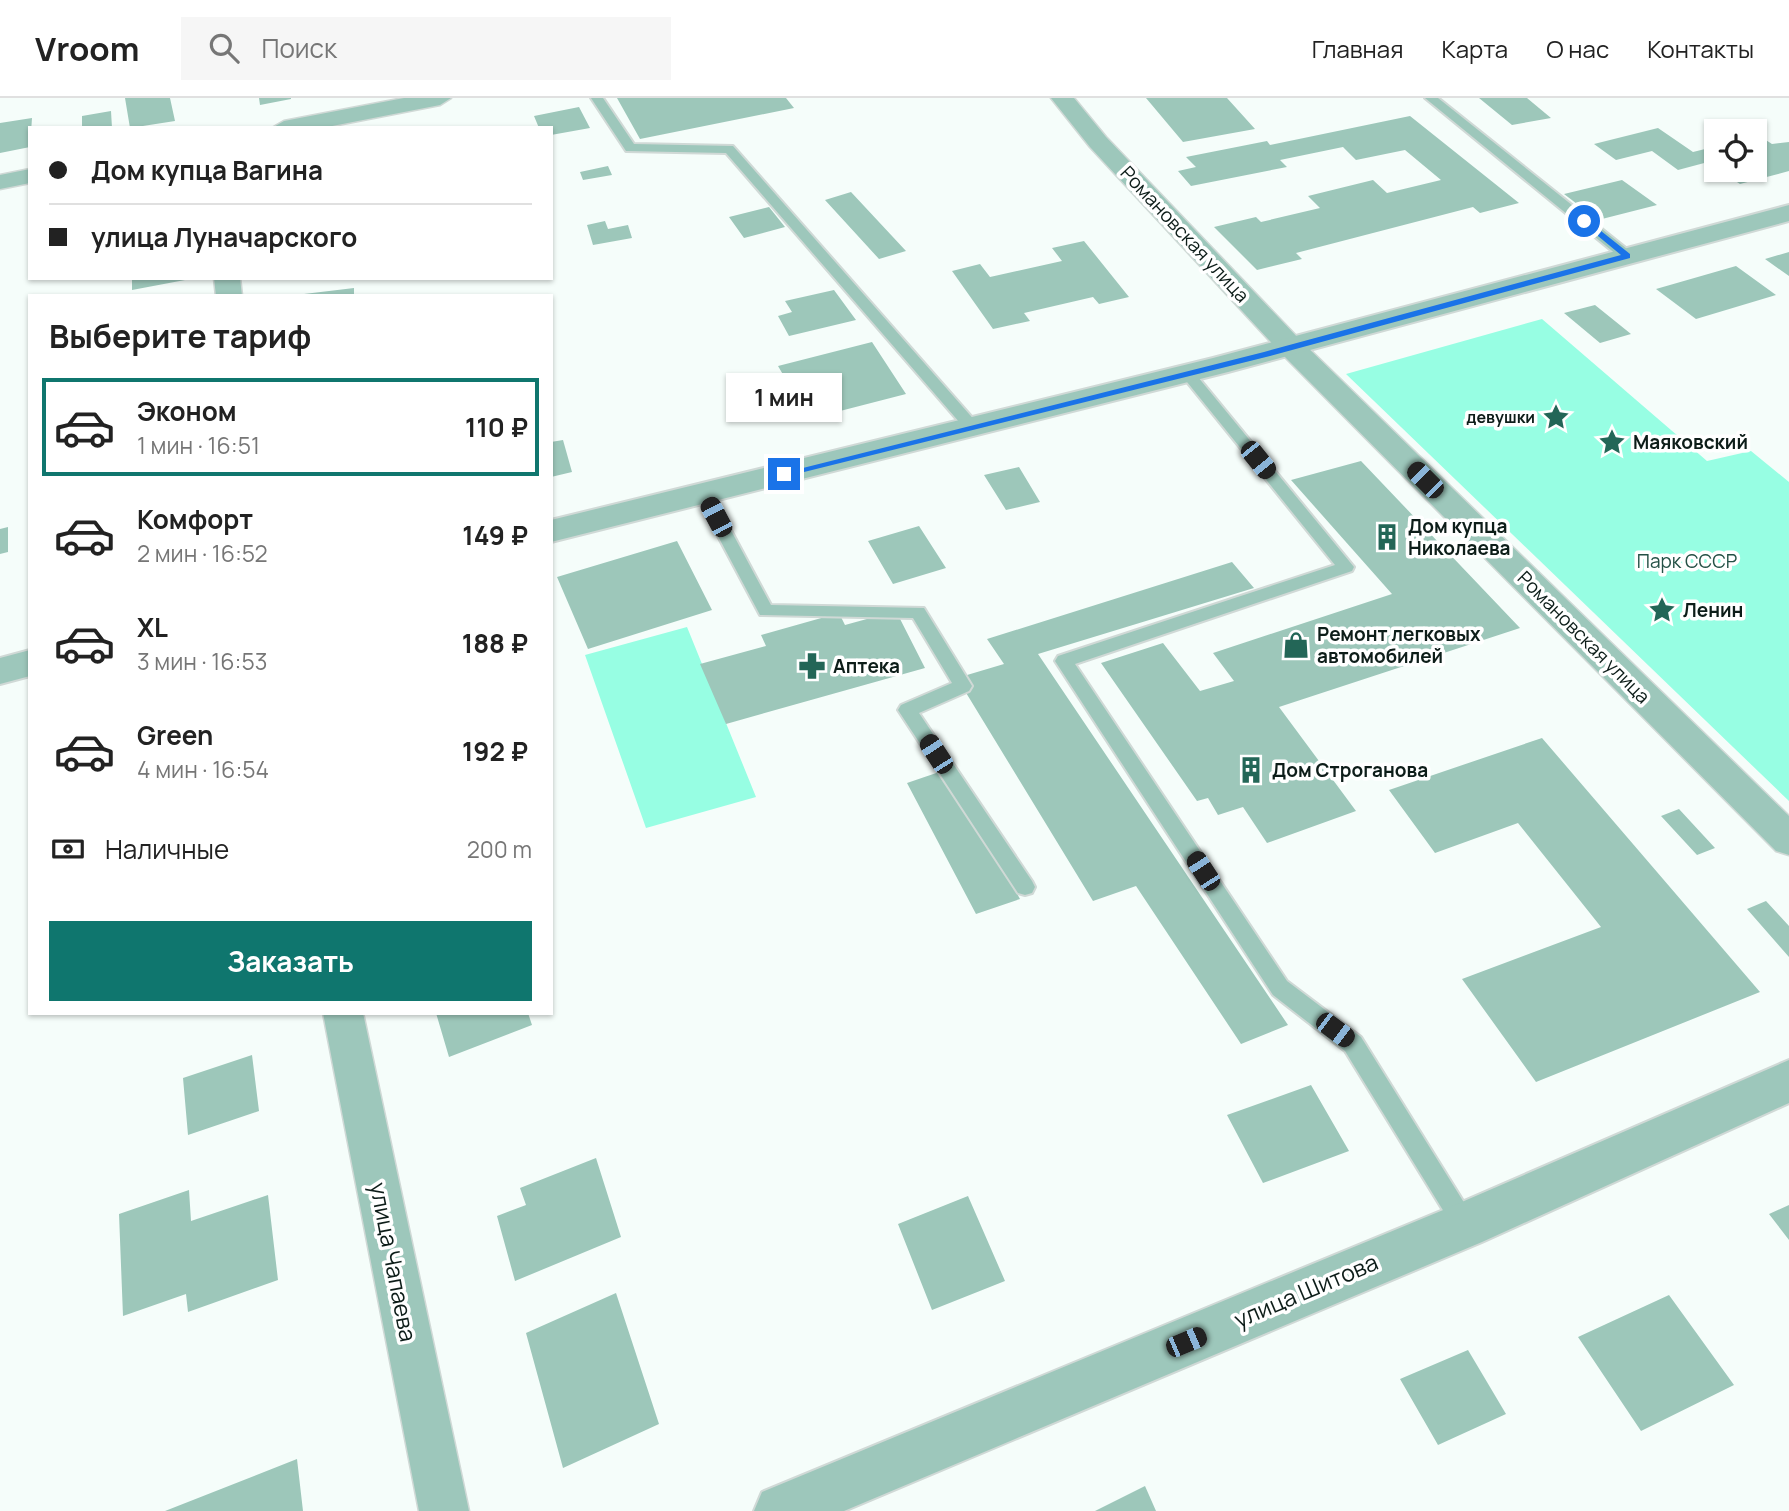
<!DOCTYPE html>
<html lang="ru">
<head>
<meta charset="utf-8">
<style>
	:root { --surface:#fff; --page:#f6f6f6; --text:#222; --muted:#767676; --line:#e0e0e0; --accent:#0f766e }
	body { margin:0; font-family:Manrope,sans-serif; background:var(--page); color:var(--text); height:100vh; display:flex; flex-direction:column; font-size:26px; white-space:nowrap }
	* { box-sizing:border-box; margin:0 }
	p { font-size:23px; color:var(--muted) }
	.icon { flex:none; width:38px; height:38px; fill:none; stroke:currentColor; stroke-width:2; stroke-linecap:round; stroke-linejoin:round }
	.map { position:relative; flex:1; overflow:hidden }
	.sheet { position:absolute; left:28px; top:196px; width:525px; height:721px; display:flex; flex-direction:column; background:var(--surface); border-radius:0px; box-shadow:0 2px 5px #0004 }
	.sheet>* { flex:none }
	.guide { position:absolute; left:28px; top:28px; width:525px; height:154px; border-radius:0px; box-shadow:0 2px 5px #0004; display:grid; align-content:center; height:154px; padding:0 21px; background:var(--surface) }
	.fabs { position:absolute; left:1704px; top:21px; display:grid; gap:14px }
	.fabs a { display:grid; place-items:center; width:63px; height:63px; border-radius:0px; background:var(--surface); box-shadow:0 2px 5px #0004; font-size:35px }
	.end { position:absolute; width:32px; height:32px; margin:-16px; border:9px solid #1a73e8; background:#fff; box-shadow:0 0 0 4px #fff }
	.from { border-radius:50% }
	.bubble { position:absolute; height:49px; border-radius:0px; background:var(--surface); box-shadow:0 2px 5px #0004; font-size:23px; font-weight:700; line-height:49px; text-align:center }
	.car { position:absolute; width:21px; height:42px; margin:-21px -10px; border-radius:9px; box-shadow:0 0 5px 2px #0007; background:linear-gradient(#222 24%,#8ab4d8 0 40%,#222 0 76%,#8ab4d8 0 86%,#222 0) }
	.guide b { display:flex; align-items:center; gap:24px; height:66px; font-size:26px }
	.guide b+b { border-top:2px solid var(--line) }
	.guide i { width:18px; height:18px; background:var(--text) }
	ul { padding:0; list-style:none }
	li { display:flex; align-items:center; gap:21px; height:98px; margin:0 14px 10px; padding:0 7px; border:4px solid transparent; border-radius:0px }
	li div { flex:1 }
	li b { display:block; font-size:26px }
	li em { font-style:normal; font-weight:700 }
	li.current { border-color:var(--accent) }
	li>.icon { width:63px; height:63px; stroke-width:1.5 }
	h2 { padding:0 21px; font-size:32px; line-height:84px }
	.pay { display:flex; align-items:center; gap:18px; height:77px; padding:0 21px; font-size:26px }
	.pay p { margin-inline-start:auto }
	.primary-button { display:flex; gap:14px; margin-top:auto; padding:14px 21px }
	.primary-button a { flex:1; height:80px; border-radius:0px; background:var(--accent); color:#fff; font-size:28px; font-weight:700; line-height:80px; text-align:center }
	header { display:flex; align-items:center; gap:42px; box-sizing:border-box; height:98px; padding:0 35px; background:var(--surface); border-bottom:2px solid var(--line) }
	header strong { font-size:33px }
	nav { display:flex; gap:38px; margin-inline-start:auto; font-size:24px }
	.search { width:490px; height:63px; background:var(--page); display:flex; align-items:center; gap:18px; box-sizing:border-box; padding:0 24px; border-radius:0px; color:var(--muted); font-size:26px }
	.map>svg:first-child { display:block }
</style>
</head>
<body>
<header>
<strong>Vroom</strong>
<div class="search"><svg class="icon" aria-label="search" viewBox="0 0 24 24"><circle cx="10" cy="10" r="6"/><path d="M15 15l6 6"/></svg>Поиск</div>
<nav><a>Главная</a><a>Карта</a><a>О нас</a><a>Контакты</a></nav>
</header>
<div class="map">
<svg width="1789" height="1413" viewBox="0 0 1789 1413">
	<rect width="100%" height="100%" fill="#f5fdfa"/>
	<path fill="#97fee3" d="M 1542,221 L 1707,363 L 1751,353 L 1789,384 L 1789,703 L 1346,276 Z
		M 687,529 L 756,699 L 646,730 L 585,557 Z"/>
	<path fill="#9dc7ba" d="M 125,0 L 170,0 L 175,23 L 130,30 Z
		M 259,0 L 291,0 L 291,1 L 260,7 Z
		M 617,0 L 786,0 L 794,10 L 640,41 Z
		M 1146,0 L 1227,0 L 1255,31 L 1183,44 Z
		M 1479,0 L 1527,0 L 1551,20 L 1512,27 Z
		M 579,9 L 590,30 L 551,37 L 551,30 L 539,30 L 534,18 Z
		M 111,13 L 112,30 L 82,30 L 82,18 Z
		M 1410,18 L 1519,105 L 1480,115 L 1473,109 L 1296,155 L 1302,161 L 1257,172 L 1214,129 L 1256,119 L 1261,124 L 1320,110 L 1308,98 L 1373,82 L 1387,95 L 1441,82 L 1405,52 L 1356,62 L 1343,49 L 1280,62 L 1287,69 L 1191,88 L 1178,73 L 1196,69 L 1186,59 L 1267,43 L 1270,47 Z
		M 32,20 L 30,49 L 0,55 L 0,25 Z
		M 1658,30 L 1693,54 L 1717,48 L 1717,70 L 1708,64 L 1678,72 L 1652,53 L 1616,62 L 1594,46 Z
		M 1758,37 L 1772,46 L 1789,44 L 1789,73 L 1740,86 L 1719,72 L 1755,72 L 1755,38 Z
		M 608,68 L 612,77 L 583,82 L 580,74 Z
		M 1622,82 L 1657,107 L 1598,122 L 1564,96 Z
		M 851,94 L 906,153 L 879,161 L 825,102 Z
		M 769,109 L 785,129 L 744,140 L 729,119 Z
		M 605,123 L 608,131 L 628,127 L 632,140 L 593,147 L 587,127 Z
		M 1084,143 L 1129,199 L 1099,206 L 1093,199 L 1024,215 L 1030,223 L 993,231 L 952,173 L 980,166 L 990,179 L 1062,163 L 1052,150 Z
		M 1789,154 L 1789,178 L 1765,161 Z
		M 1736,168 L 1776,197 L 1696,221 L 1656,191 Z
		M 132,180 L 185,180 L 185,182 L 132,192 Z
		M 354,190 L 354,198 L 305,198 L 304,196 Z
		M 834,192 L 856,222 L 789,238 L 778,218 L 792,214 L 785,203 Z
		M 1595,207 L 1631,236 L 1600,245 L 1564,215 Z
		M 872,244 L 906,296 L 809,321 L 778,268 Z
		M 563,342 L 572,374 L 551,379 L 551,344 Z
		M 1361,363 L 1520,530 L 1279,609 L 1356,713 L 1267,745 L 1243,709 L 1218,717 L 1208,700 L 1197,703 L 1101,565 L 1163,545 L 1200,593 L 1234,583 L 1213,555 L 1392,496 L 1291,382 Z
		M 1019,369 L 1040,404 L 1006,412 L 984,377 Z
		M 919,428 L 946,470 L 893,486 L 868,443 Z
		M 8,429 L 8,454 L 0,456 L 0,431 Z
		M 677,443 L 712,512 L 588,551 L 557,479 Z
		M 1232,464 L 1254,490 L 1038,556 L 1288,927 L 1241,946 L 1136,788 L 1093,803 L 957,580 L 1004,566 L 987,541 Z
		M 896,513 L 925,570 L 726,626 L 700,566 L 766,548 L 761,537 L 839,515 L 845,527 Z
		M 1542,640 L 1760,894 L 1536,984 L 1462,881 L 1601,829 L 1518,725 L 1435,755 L 1389,692 Z
		M 948,671 L 1020,801 L 976,816 L 907,685 Z
		M 1679,711 L 1715,750 L 1697,757 L 1661,718 Z
		M 1766,803 L 1789,828 L 1789,859 L 1747,811 Z
		M 436,915 L 528,915 L 532,927 L 449,959 Z
		M 252,957 L 259,1013 L 188,1037 L 183,980 Z
		M 1311,987 L 1349,1053 L 1263,1085 L 1227,1017 Z
		M 596,1060 L 621,1139 L 515,1183 L 497,1118 L 526,1107 L 520,1090 Z
		M 189,1092 L 191,1123 L 268,1097 L 278,1182 L 188,1214 L 186,1196 L 123,1218 L 119,1116 Z
		M 968,1098 L 1005,1183 L 932,1212 L 898,1126 Z
		M 1789,1107 L 1789,1142 L 1769,1116 Z
		M 616,1195 L 659,1326 L 563,1370 L 526,1235 Z
		M 1669,1197 L 1734,1287 L 1641,1333 L 1578,1239 Z
		M 1468,1252 L 1506,1316 L 1438,1347 L 1400,1281 Z
		M 297,1361 L 303,1413 L 165,1413 Z
		M 1145,1388 L 1156,1413 L 1095,1413 Z"/>
	<g fill="none" stroke-linecap="round" stroke-linejoin="round">
		<defs>
			<path id="service" d="M 591,0 L 603,0 L 634,46 L 733,48 L 977,325 L 977,333 L 967,333 L 726,55 L 626,53 Z
				M 1425,0 L 1438,0 L 1632,155 L 1632,161 L 1622,161 Z
				M 1188,271 L 1193,273 L 1354,469 L 1352,473 L 1075,566 L 1287,883 L 1361,939 L 1473,1119 L 1477,1127 L 1473,1135 L 1465,1139 L 1457,1135 L 1345,953 L 1273,897 L 1055,563 L 1058,558 L 1335,467 L 1183,279 L 1183,273 Z
				M 703,390 L 711,395 L 771,507 L 924,510 L 972,588 L 969,593 L 919,615 L 1032,783 L 1035,789 L 1032,795 L 1025,797 L 1018,795 L 898,612 L 901,607 L 952,585 L 913,520 L 760,517 L 695,395 Z"/>
			<path id="minor" d="M 404,0 L 451,0 L 440,7 L 322,30 L 272,30 L 284,23 Z
				M 1051,0 L 1074,0 L 1106,39 L 1301,243 L 1789,718 L 1789,757 L 1776,753 L 1281,255 L 1090,49 Z
				M 30,71 L 30,85 L 0,91 L 0,77 Z
				M 214,180 L 240,180 L 242,198 L 216,198 Z
				M 323,915 L 363,915 L 469,1413 L 419,1413 Z"/>
			<path id="tertiary" d="M 1789,107 L 1789,123 L 1228,274 L 551,444 L 551,422 L 1213,260 Z
				M 30,552 L 30,578 L 0,586 L 0,560 Z
				M 1789,962 L 1789,1005 L 1482,1144 L 844,1413 L 754,1413 L 762,1394 L 1448,1110 Z"/>
		</defs>
		<use href="#service" stroke="#d0d9d6" stroke-width="4"/>
		<use href="#minor" stroke="#d0d9d6" stroke-width="3"/>
		<use href="#tertiary" stroke="#d0d9d6" stroke-width="4"/>
		<use href="#service" fill="#9dc7bb" fill-rule="evenodd"/>
		<use href="#minor" fill="#9dc7bb" fill-rule="evenodd"/>
		<use href="#tertiary" fill="#9dc7bb" fill-rule="evenodd"/>
	</g>
	<path fill="#1a73e8" d="M 1581,121 L 1586,121 L 1630,156 L 1630,160 L 1270,258 L 784,379 L 779,376 L 1264,254 L 1621,157 L 1581,124 Z"/>
	<defs>
		<symbol id="sight-bare" viewBox="-9 -9 18 18"><path d="M0-6L1.8-2.2L6-1.7L2.9 1.2L3.7 5.4L0 3.3L-3.7 5.4L-2.9 1.2L-6-1.7L-1.8-2.2Z" fill="#236657" stroke="#fff" stroke-width="2.5" paint-order="stroke"/></symbol>
		<symbol id="building-bare" viewBox="-9 -9 18 18"><path d="M-4-6H4V6H1V3H-1V6H-4ZM-2.5-4.3h1.7v1.8h-1.7ZM.8-4.3h1.7v1.8H.8ZM-2.5-1h1.7V.8h-1.7ZM.8-1h1.7V.8H.8Z" fill="#236657" stroke="#fff" stroke-width="2.5" paint-order="stroke"/></symbol>
		<symbol id="shop-bare" viewBox="-9 -9 18 18"><path d="M-5-2.5h2.3a2.7 3.5 0 0 1 5.4 0H5L5.5 6h-11ZM-1.5-2.5h3a1.5 2.3 0 0 0-3 0Z" fill="#236657" stroke="#fff" stroke-width="2.5" paint-order="stroke"/></symbol>
		<symbol id="pharmacy-bare" viewBox="-9 -9 18 18"><path d="M-2-6h4v4h4v4h-4v4h-4v-4h-4v-4h4Z" fill="#236657" stroke="#fff" stroke-width="2.5" paint-order="stroke"/></symbol>
	</defs>
	<g fill-rule="evenodd">
		<use href="#sight-bare" x="1537" y="300" width="38" height="38"/>
		<use href="#sight-bare" x="1593" y="325" width="38" height="38"/>
		<use href="#building-bare" x="1368" y="420" width="38" height="38"/>
		<use href="#sight-bare" x="1643" y="493" width="38" height="38"/>
		<use href="#shop-bare" x="1277" y="528" width="38" height="38"/>
		<use href="#pharmacy-bare" x="793" y="549" width="38" height="38"/>
		<use href="#building-bare" x="1232" y="653" width="38" height="38"/>
	</g>
	<g text-anchor="middle" stroke-width="7" stroke-linejoin="round" paint-order="stroke">
		<g font-size="16" font-weight="bold" fill="#0d1d19" stroke="#fff" text-anchor="end">
			<text x="1535" y="325">девушки</text>
		</g>
		<g font-size="19" fill="#0d1d19" stroke="#fff">
			<text transform="translate(1185 136) rotate(47)" y="7">Романовская улица</text>
			<text transform="translate(1584 539) rotate(45)" y="7">Романовская улица</text>
		</g>
		<g font-size="19" font-weight="bold" fill="#0d1d19" stroke="#fff" text-anchor="start">
			<text x="1633" y="351">Маяковский</text>
			<text x="1408" y="435">Дом купца<tspan x="1408" dy="22">Николаева</tspan></text>
			<text x="1683" y="519">Ленин</text>
			<text x="1317" y="543">Ремонт легковых<tspan x="1317" dy="22">автомобилей</tspan></text>
			<text x="833" y="575">Аптека</text>
			<text x="1272" y="679">Дом Строганова</text>
		</g>
		<g font-size="19" fill="#245146" stroke="#fff">
			<text x="1687" y="470">Парк СССР</text>
		</g>
		<g font-size="23" fill="#0d1d19" stroke="#fff">
			<text transform="translate(393 1164) rotate(79)" y="8">улица Чапаева</text>
			<text transform="translate(1306 1193) rotate(-23)" y="8">улица Шитова</text>
		</g>
	</g>
</svg>
<div class="fabs">
<a><svg class="icon" aria-label="locate" viewBox="0 0 24 24"><circle cx="12" cy="12" r="6"/><path d="M12 2v4M12 18v4M2 12h4M18 12h4"/></svg></a>
</div>
<i class="end from" style="left:1584px;top:123px"></i>
<i class="end" style="left:784px;top:376px"></i>
<div class="bubble" style="left:726px;top:275px;width:116px">1 мин</div>
<i class="car" style="left:1258px;top:362px;rotate:141deg"></i>
<i class="car" style="left:1425px;top:382px;rotate:315deg"></i>
<i class="car" style="left:716px;top:419px;rotate:332deg"></i>
<i class="car" style="left:936px;top:656px;rotate:327deg"></i>
<i class="car" style="left:1203px;top:773px;rotate:327deg"></i>
<i class="car" style="left:1335px;top:932px;rotate:127deg"></i>
<i class="car" style="left:1186px;top:1244px;rotate:67deg"></i>
<div class="guide">
<b><i class="from"></i>Дом купца Вагина</b>
<b><i></i>улица Луначарского</b>
</div>
<section class="sheet">
<h2>Выберите тариф</h2>
<ul>
<li class="current"><svg class="icon" aria-label="car" viewBox="0 0 24 24"><path d="M5 17H2v-5l4-1 3-4h7l3 4 3 1v5h-3M9 17h6M6 11h13"/><circle cx="7" cy="17" r="2"/><circle cx="17" cy="17" r="2"/></svg><div><b>Эконом</b><p>1 мин · 16:51</p></div><em>110 ₽</em></li>
<li><svg class="icon" aria-label="car" viewBox="0 0 24 24"><path d="M5 17H2v-5l4-1 3-4h7l3 4 3 1v5h-3M9 17h6M6 11h13"/><circle cx="7" cy="17" r="2"/><circle cx="17" cy="17" r="2"/></svg><div><b>Комфорт</b><p>2 мин · 16:52</p></div><em>149 ₽</em></li>
<li><svg class="icon" aria-label="car" viewBox="0 0 24 24"><path d="M5 17H2v-5l4-1 3-4h7l3 4 3 1v5h-3M9 17h6M6 11h13"/><circle cx="7" cy="17" r="2"/><circle cx="17" cy="17" r="2"/></svg><div><b>XL</b><p>3 мин · 16:53</p></div><em>188 ₽</em></li>
<li><svg class="icon" aria-label="car" viewBox="0 0 24 24"><path d="M5 17H2v-5l4-1 3-4h7l3 4 3 1v5h-3M9 17h6M6 11h13"/><circle cx="7" cy="17" r="2"/><circle cx="17" cy="17" r="2"/></svg><div><b>Green</b><p>4 мин · 16:54</p></div><em>192 ₽</em></li>
</ul>
<div class="pay"><svg class="icon" aria-label="cash" viewBox="0 0 24 24"><path d="M3 7h18v10H3z"/><circle cx="12" cy="12" r="2"/></svg>Наличные<p>200 m</p></div>
<div class="primary-button"><a>Заказать</a></div>
</section>
</div>
</body>
</html>
